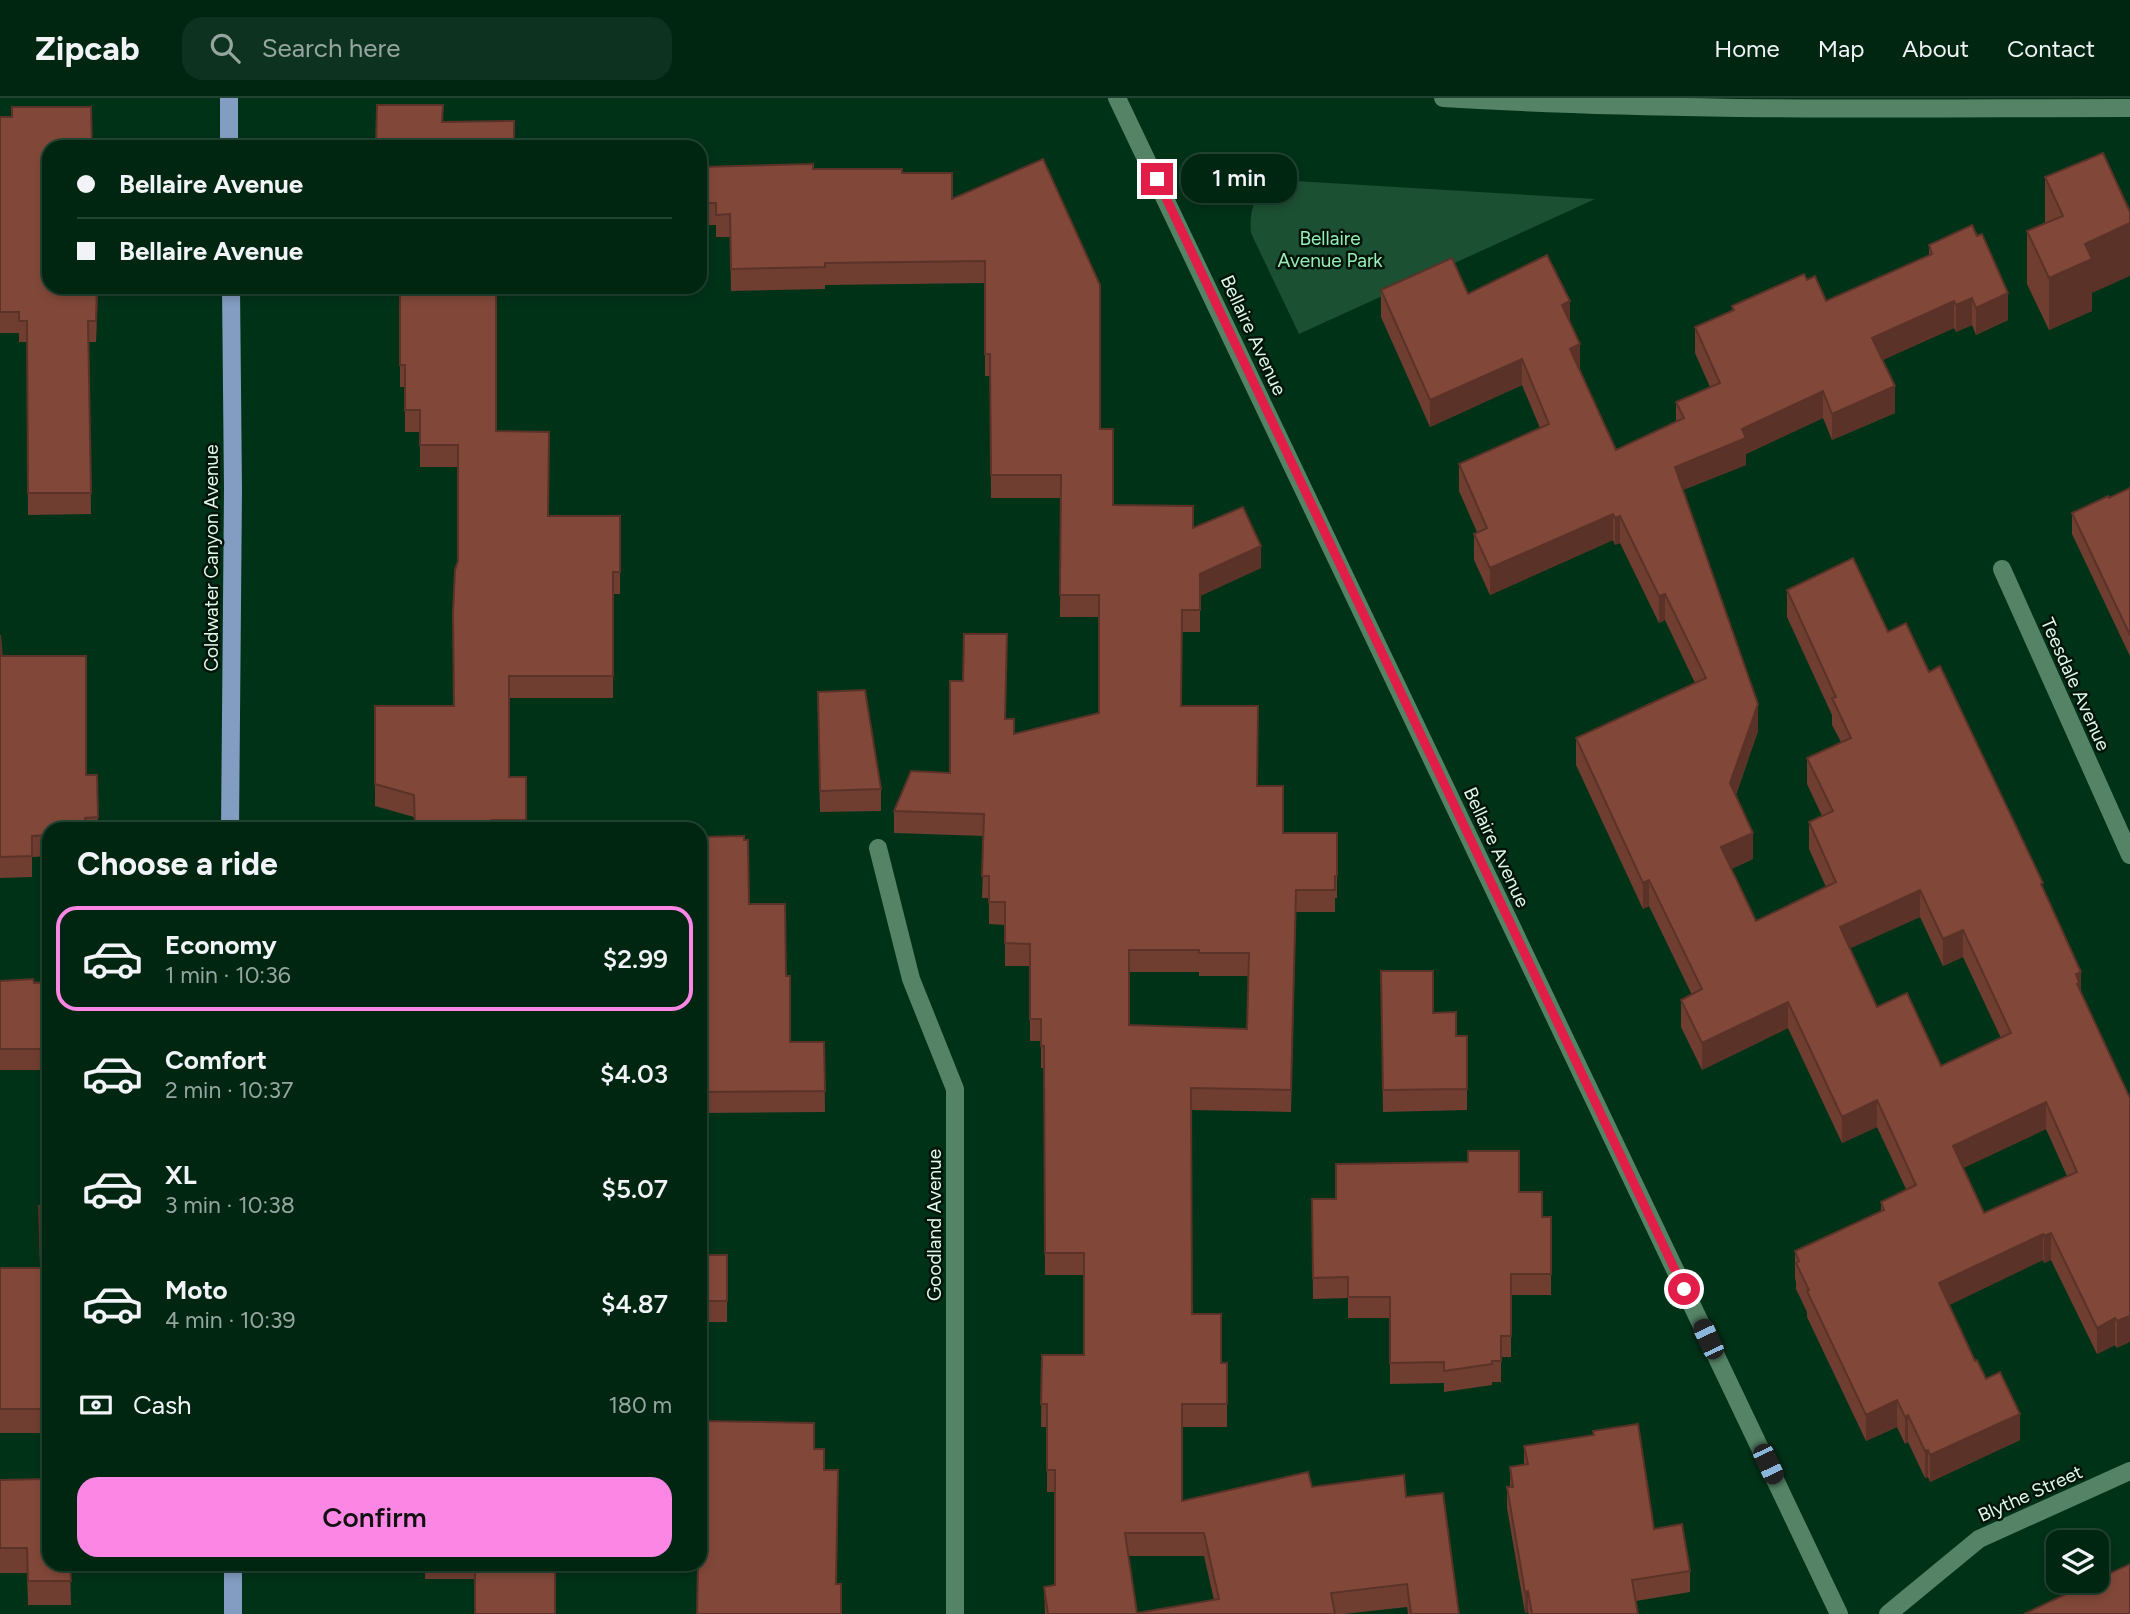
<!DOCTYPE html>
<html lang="en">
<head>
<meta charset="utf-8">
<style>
	:root { --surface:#002612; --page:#0e3220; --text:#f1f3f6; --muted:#95a59f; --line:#224332; --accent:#fc86e4 }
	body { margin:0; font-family:Figtree,sans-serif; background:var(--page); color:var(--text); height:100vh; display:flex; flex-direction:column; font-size:26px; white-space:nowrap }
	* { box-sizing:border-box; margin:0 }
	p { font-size:23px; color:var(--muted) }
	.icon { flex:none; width:38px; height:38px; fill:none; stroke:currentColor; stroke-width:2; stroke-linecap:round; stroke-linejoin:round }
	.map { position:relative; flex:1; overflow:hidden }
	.side { position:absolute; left:42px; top:724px; width:665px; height:749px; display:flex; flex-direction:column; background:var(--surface); border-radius:21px; box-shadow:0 4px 10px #0003,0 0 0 2px var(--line) }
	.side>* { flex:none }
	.banner { position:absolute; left:42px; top:42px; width:665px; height:154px; border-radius:21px; box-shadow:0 4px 10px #0003,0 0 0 2px var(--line); display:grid; align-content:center; height:154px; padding:0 35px; background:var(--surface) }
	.controls { position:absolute; left:2046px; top:1432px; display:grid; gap:14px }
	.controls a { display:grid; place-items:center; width:63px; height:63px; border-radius:14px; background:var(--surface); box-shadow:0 4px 10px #0003,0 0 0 2px var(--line); font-size:35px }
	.end { position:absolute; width:32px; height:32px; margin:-16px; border:9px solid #e11d48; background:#fff; box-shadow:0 0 0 4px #fff }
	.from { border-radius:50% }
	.bubble { position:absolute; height:49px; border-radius:21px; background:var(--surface); box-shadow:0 4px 10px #0003,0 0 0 2px var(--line); font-size:23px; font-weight:600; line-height:49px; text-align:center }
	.car { position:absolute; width:21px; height:42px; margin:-21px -10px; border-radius:9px; box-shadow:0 0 5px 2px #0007; background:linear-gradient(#222 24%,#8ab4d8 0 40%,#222 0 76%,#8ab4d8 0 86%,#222 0) }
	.banner b { display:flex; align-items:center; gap:24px; height:66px; font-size:26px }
	.banner b+b { border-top:2px solid var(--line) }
	.banner i { width:18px; height:18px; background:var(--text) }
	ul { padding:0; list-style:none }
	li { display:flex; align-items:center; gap:21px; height:105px; margin:0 14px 10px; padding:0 21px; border:4px solid transparent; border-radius:21px }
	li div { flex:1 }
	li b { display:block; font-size:26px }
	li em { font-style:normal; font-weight:600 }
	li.on { border-color:var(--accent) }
	li>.icon { width:63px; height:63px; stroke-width:1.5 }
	h2 { padding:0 35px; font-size:32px; line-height:84px }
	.pay { display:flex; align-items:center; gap:18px; height:77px; padding:0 35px; font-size:26px }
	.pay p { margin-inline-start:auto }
	.button { display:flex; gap:14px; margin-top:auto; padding:14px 35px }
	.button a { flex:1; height:80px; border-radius:21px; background:var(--accent); color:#111; font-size:28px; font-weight:600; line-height:80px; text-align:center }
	header { display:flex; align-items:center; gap:42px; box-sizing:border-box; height:98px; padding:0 35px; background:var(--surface); border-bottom:2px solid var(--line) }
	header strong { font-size:33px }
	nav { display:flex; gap:38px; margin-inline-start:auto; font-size:24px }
	.search { width:490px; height:63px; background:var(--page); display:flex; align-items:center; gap:18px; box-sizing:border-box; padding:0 24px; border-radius:21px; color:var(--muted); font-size:26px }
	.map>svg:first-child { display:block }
</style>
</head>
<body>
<header>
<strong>Zipcab</strong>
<div class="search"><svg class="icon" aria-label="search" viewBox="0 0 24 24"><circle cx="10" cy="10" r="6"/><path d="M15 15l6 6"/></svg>Search here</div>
<nav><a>Home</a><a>Map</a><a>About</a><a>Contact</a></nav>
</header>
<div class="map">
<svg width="2130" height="1516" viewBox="0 0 2130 1516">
	<rect width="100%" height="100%" fill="#003218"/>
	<path fill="#1c5032" d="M 1295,83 L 1595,101 L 1299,236 L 1251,135 C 1248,101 1261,86 1295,83 Z"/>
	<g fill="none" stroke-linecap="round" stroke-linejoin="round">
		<path stroke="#548365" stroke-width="18" d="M 1117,0 L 1839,1516
			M 1443,0 C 1672,14 1901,10 2130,10
			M 2002,471 L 2130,757
			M 878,750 L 911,881 L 955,991 L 955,1516
			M 1888,1516 L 1979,1441 L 2130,1373"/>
		<path stroke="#829dc1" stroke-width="18" d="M 229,0 L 229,49
			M 230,732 L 233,392 L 231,189
			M 233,1466 L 233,1516"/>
	</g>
	<path fill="#6f3e31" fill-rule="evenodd" d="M 0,19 L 98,189 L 96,244 L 89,244 L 91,416 L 28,417 L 27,244 L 19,244 L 19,235 L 0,235 Z
		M 2103,55 L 2092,195 L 2092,213 L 2049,232 L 2027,186 L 2027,133 L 2045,126 L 2045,79 Z
		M 700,69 L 813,71 L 902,75 L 952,101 L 1100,331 L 1113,407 L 1193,430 L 1261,470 L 1200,498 L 1200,534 L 1182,534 L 1181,608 L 1258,688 L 1283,735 L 1337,735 L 1337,800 L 1335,800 L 1335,814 L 1296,814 L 1291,1014 L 1192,1012 L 1192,1216 L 1221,1265 L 1227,1265 L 1227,1329 L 1182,1329 L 1182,1403 L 1312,1389 L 1406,1399 L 1459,1516 L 1408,1516 L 1407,1509 L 1344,1516 L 1045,1516 L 1044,1489 L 1055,1487 L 1055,1394 L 1047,1394 L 1047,1329 L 1041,1329 L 1042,1257 L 1084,1257 L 1084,1177 L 1045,1177 L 1044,970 L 1041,970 L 1041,943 L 1030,943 L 1030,868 L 1005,868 L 1005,827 L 989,826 L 989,800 L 982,800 L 984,738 L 894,735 L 894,713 L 950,675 L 1006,621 L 1014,636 L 1099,615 L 1099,519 L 1060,519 L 1061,400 L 991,400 L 990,278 L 985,278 L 985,185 L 825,187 L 825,191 L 731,193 L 730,139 L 716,139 L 716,127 L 700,127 ZM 1129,874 L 1199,874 L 1199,878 L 1249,878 L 1247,931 L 1129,927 ZM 1129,1458 L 1204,1458 L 1214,1502 L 1137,1515 Z
		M 1929,147 L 2008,222 L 1976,237 L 1972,227 L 1956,234 L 1954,230 L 1882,262 L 1895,315 L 1832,342 L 1823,320 L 1746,356 L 1746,367 L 1683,392 L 1758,633 L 1736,697 L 1753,761 L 1731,771 L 1756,823 L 1826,789 L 1809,751 L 1809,724 L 1822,718 L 1807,686 L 1807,660 L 1841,644 L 1832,627 L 1832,617 L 1787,519 L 1787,492 L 1888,534 L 1929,574 L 2043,792 L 2081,894 L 2130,1000 L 2117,1250 L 2115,1247 L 2097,1256 L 2051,1162 L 2044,1165 L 2043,1162 L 1949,1207 L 1975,1263 L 2020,1342 L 1930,1384 L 1928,1379 L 1925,1380 L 1908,1344 L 1905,1346 L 1897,1329 L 1866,1343 L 1807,1219 L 1807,1214 L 1796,1191 L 1796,1184 L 1795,1180 L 1795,1153 L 1881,1114 L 1881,1104 L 1906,1091 L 1877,1029 L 1842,1045 L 1788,930 L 1702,972 L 1681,929 L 1681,902 L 1692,897 L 1649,808 L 1643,811 L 1576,667 L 1576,640 L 1695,585 L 1665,522 L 1659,525 L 1620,445 L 1615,447 L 1613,442 L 1490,497 L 1474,462 L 1474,436 L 1477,434 L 1459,393 L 1459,366 L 1540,330 L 1522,287 L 1430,329 L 1381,219 L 1381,192 L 1570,225 L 1580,273 L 1616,352 L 1676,324 L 1676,304 L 1710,289 L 1695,255 L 1695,229 L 1732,213 L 1732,208 L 1807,182 L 1826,203 L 1929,158 ZM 1920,819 L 1943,868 L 1963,859 L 2001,940 L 1941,968 L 1877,909 L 1850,850 ZM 2046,1031 L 2067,1078 L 1984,1115 L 1963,1070 Z
		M 400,189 L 496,333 L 548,418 L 620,418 L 620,496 L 613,496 L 613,600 L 509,600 L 509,679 L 526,679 L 526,732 L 414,732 L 414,719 L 375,708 L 375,608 L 454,608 L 458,463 L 458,369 L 420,369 L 420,334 L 405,334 L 405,289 L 400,289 Z
		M 2130,390 L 2130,558 L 2072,436 L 2072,415 L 2109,400 Z
		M 0,537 L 2,558 L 86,677 L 97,677 L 98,732 L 49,732 L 49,758 L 32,759 L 32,779 L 0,780 Z
		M 818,615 L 881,691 L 881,713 L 820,714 Z
		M 700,739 L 749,806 L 786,878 L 790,944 L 824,944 L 825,1014 L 700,1015 Z
		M 1381,873 L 1433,915 L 1456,938 L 1467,938 L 1467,1012 L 1383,1014 Z
		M 0,883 L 49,884 L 49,975 L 41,975 L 40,972 L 0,972 Z
		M 1519,1094 L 1542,1119 L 1551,1119 L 1551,1197 L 1511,1197 L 1511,1259 L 1501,1259 L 1501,1284 L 1492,1284 L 1492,1287 L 1444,1294 L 1444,1285 L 1390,1286 L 1390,1220 L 1348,1220 L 1348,1200 L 1313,1201 L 1312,1101 Z
		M 39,1108 L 70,1466 L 71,1507 L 28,1507 L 27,1475 L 0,1475 L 0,1382 L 43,1381 L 43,1335 L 0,1335 L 0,1170 L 40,1170 Z
		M 700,1157 L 727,1157 L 727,1224 L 700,1224 Z
		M 1593,1333 L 1654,1431 L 1690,1473 L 1690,1494 L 1636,1503 L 1638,1516 L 1529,1516 L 1528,1514 L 1525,1515 L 1507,1410 L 1507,1389 L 1510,1389 L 1510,1369 L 1524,1367 L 1524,1348 L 1593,1337 Z
		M 425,1466 L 555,1466 L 475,1481 L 425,1481 Z"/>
	<path fill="#5a3228" d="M 2130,125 L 2130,178 L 2092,195 L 2092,213 L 2049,232 L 2049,180 L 2085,146 Z
		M 97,189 L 98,189 L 96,244 L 96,223 Z
		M 2008,195 L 2008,222 L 1976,237 L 1976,210 Z
		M 1972,200 L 1972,227 L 1956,234 L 1956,207 Z
		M 1570,203 L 1570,230 L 1562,207 Z
		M 1954,203 L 1954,230 L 1872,267 L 1872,240 Z
		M 1580,246 L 1580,273 L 1570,278 L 1570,251 Z
		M 1522,261 L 1522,287 L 1430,329 L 1430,302 Z
		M 1895,288 L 1895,315 L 1832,342 L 1832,316 Z
		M 1823,293 L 1823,320 L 1746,356 L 1746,367 L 1675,395 L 1675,369 L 1742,331 Z
		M 1613,416 L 1613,442 L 1490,497 L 1490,470 Z
		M 1620,418 L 1620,445 L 1615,447 L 1615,420 Z
		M 1261,448 L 1261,470 L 1200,498 L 1200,534 L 1200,476 Z
		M 1665,496 L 1665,522 L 1659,525 L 1659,498 Z
		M 1758,606 L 1758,633 L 1730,712 L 1730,685 Z
		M 1753,735 L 1753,761 L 1721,776 L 1721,749 Z
		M 1649,782 L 1649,808 L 1643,811 L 1643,785 Z
		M 1920,792 L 1920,819 L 1840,855 L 1840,829 Z
		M 1963,832 L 1963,859 L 1943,868 L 1943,841 Z
		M 2081,874 L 2081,900 L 2079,901 L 2076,876 Z
		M 1788,904 L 1788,930 L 1702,972 L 1702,945 Z
		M 1877,1002 L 1877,1029 L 1842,1045 L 1842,1019 Z
		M 2046,1004 L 2046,1031 L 1953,1075 L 1953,1048 Z
		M 2051,1135 L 2051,1162 L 2044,1165 L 2044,1138 Z
		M 2043,1136 L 2043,1162 L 1939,1212 L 1939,1185 Z
		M 2130,1218 L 2130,1244 L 2117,1250 L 2117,1223 Z
		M 2115,1220 L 2115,1247 L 2097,1256 L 2097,1230 Z
		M 1897,1302 L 1897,1329 L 1866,1343 L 1866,1317 Z
		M 2020,1316 L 2020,1342 L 1930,1384 L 1930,1357 Z
		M 1908,1317 L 1908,1344 L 1905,1346 L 1905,1319 Z
		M 1928,1352 L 1928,1379 L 1925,1380 L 1925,1353 Z
		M 1528,1493 L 1528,1514 L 1525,1515 L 1525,1494 Z"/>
	<path fill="#814839" stroke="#5a3228" stroke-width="2" fill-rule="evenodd" d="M 377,7 L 443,7 L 442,24 L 514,23 L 514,49 L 376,49 Z
		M 12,9 L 91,9 L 92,49 L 49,49 L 49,189 L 97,189 L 96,223 L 88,223 L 91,395 L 28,395 L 27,223 L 19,223 L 19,214 L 0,214 L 0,19 L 12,19 Z
		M 2103,55 L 2130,114 L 2130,125 L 2085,146 L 2092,161 L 2049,180 L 2027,133 L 2063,118 L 2045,79 Z
		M 1043,61 L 1100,187 L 1100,331 L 1113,331 L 1113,407 L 1193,408 L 1193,430 L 1243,409 L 1261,448 L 1200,476 L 1200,512 L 1182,512 L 1181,608 L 1258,608 L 1257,688 L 1283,688 L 1283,735 L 1337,735 L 1337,778 L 1335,778 L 1335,792 L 1296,792 L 1291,992 L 1191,990 L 1192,1216 L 1221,1216 L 1221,1265 L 1227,1265 L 1227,1306 L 1182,1306 L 1182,1403 L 1308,1374 L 1312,1389 L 1404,1377 L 1406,1399 L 1443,1395 L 1459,1516 L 1411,1516 L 1407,1486 L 1331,1495 L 1335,1516 L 1048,1516 L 1044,1489 L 1055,1487 L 1055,1372 L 1047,1372 L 1047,1306 L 1041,1306 L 1042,1257 L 1084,1257 L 1084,1155 L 1045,1155 L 1044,948 L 1041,948 L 1041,921 L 1030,921 L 1030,846 L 1005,845 L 1005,804 L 989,804 L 989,778 L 982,778 L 984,716 L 894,713 L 911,673 L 950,675 L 950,583 L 963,583 L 964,536 L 1007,536 L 1005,621 L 1014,621 L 1014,636 L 1099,615 L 1099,497 L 1060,497 L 1061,377 L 991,377 L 990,256 L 985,256 L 985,163 L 825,165 L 825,169 L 731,171 L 730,116 L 716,117 L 716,105 L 700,105 L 700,69 L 813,66 L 813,71 L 902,71 L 902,75 L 952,75 L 952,101 ZM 1129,852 L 1199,852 L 1199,855 L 1249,855 L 1247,931 L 1129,927 ZM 1125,1435 L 1204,1435 L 1219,1501 L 1137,1515 Z
		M 1972,127 L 1977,138 L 1982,136 L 2008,195 L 1976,210 L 1972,200 L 1956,207 L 1954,203 L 1872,240 L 1895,288 L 1832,316 L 1823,293 L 1742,331 L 1746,340 L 1675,369 L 1758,606 L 1730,685 L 1753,735 L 1721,749 L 1756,823 L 1836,784 L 1809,724 L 1833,713 L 1807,660 L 1851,640 L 1832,600 L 1836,599 L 1787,492 L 1853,460 L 1888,534 L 1906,525 L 1929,574 L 1940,568 L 2043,785 L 2041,786 L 2081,874 L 2076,876 L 2079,885 L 2077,886 L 2130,1000 L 2130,1218 L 2117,1223 L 2115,1220 L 2097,1230 L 2051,1135 L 2044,1138 L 2043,1136 L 1939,1185 L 1975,1263 L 1977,1262 L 1986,1281 L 2000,1274 L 2020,1316 L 1930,1357 L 1928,1352 L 1925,1353 L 1908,1317 L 1905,1319 L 1897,1302 L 1866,1317 L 1807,1193 L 1809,1192 L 1796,1165 L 1799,1163 L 1795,1153 L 1884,1112 L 1881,1104 L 1916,1087 L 1877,1002 L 1842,1019 L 1788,904 L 1702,945 L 1681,902 L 1702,891 L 1649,782 L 1643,785 L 1576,640 L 1706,580 L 1665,496 L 1659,498 L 1620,418 L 1615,420 L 1613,416 L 1490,470 L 1474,436 L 1487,430 L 1459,366 L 1549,326 L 1522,261 L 1430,302 L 1381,192 L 1452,160 L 1468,196 L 1547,157 L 1570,203 L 1562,207 L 1580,246 L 1570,251 L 1616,352 L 1684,320 L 1676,304 L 1720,285 L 1695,229 L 1734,212 L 1732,208 L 1804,176 L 1807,182 L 1815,178 L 1826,203 L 1932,156 L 1929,147 ZM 1920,792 L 1943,841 L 1963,832 L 2011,935 L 1941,968 L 1907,895 L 1877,909 L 1840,829 ZM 2046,1004 L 2077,1074 L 1984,1115 L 1953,1048 Z
		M 400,189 L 496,189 L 496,333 L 549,334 L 548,418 L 620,418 L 620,474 L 613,474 L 613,578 L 509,578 L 509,679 L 526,679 L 526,722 L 491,722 L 491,732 L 415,732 L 414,697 L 375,686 L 375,608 L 454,608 L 453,515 L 455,472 L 458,463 L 458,347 L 420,347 L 420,312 L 405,312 L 405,267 L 400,267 Z
		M 2130,390 L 2130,537 L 2072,415 L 2108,398 L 2109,400 Z
		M 0,537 L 2,558 L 86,558 L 86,677 L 97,677 L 98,719 L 85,720 L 86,732 L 49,732 L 49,737 L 32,738 L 32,758 L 0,759 Z
		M 865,592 L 881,691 L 820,693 L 818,594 Z
		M 744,738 L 744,742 L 748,742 L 749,806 L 785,806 L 786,878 L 790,878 L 790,944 L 824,944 L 825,993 L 700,994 L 700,739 Z
		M 1381,873 L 1433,873 L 1433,915 L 1456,914 L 1456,938 L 1467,938 L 1467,991 L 1383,992 Z
		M 33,881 L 34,885 L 49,884 L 49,954 L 41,954 L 40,951 L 0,951 L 0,883 Z
		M 1468,1053 L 1519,1053 L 1519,1094 L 1542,1094 L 1542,1119 L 1551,1119 L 1551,1176 L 1511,1176 L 1511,1238 L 1501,1238 L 1501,1263 L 1492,1263 L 1492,1266 L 1444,1273 L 1444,1264 L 1390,1265 L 1390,1199 L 1348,1199 L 1348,1179 L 1313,1180 L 1312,1101 L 1336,1101 L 1336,1066 L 1468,1064 Z
		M 39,1108 L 49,1108 L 49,1466 L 70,1466 L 71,1483 L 28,1483 L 27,1450 L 0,1450 L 0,1382 L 43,1381 L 43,1311 L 0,1311 L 0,1170 L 41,1170 Z
		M 700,1157 L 727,1157 L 727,1203 L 700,1203 Z
		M 700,1323 L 814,1325 L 814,1351 L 824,1351 L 824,1372 L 838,1372 L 836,1486 L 841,1486 L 841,1516 L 697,1516 L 698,1466 L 700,1466 Z
		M 1638,1326 L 1654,1431 L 1682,1426 L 1690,1473 L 1632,1482 L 1638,1516 L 1532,1516 L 1528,1493 L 1525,1494 L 1507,1389 L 1513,1389 L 1510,1369 L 1528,1366 L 1524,1348 L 1594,1337 L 1593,1333 Z
		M 475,1466 L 555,1466 L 555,1516 L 475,1516 Z
		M 2130,1466 L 2130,1516 L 2024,1516 L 2096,1482 Z"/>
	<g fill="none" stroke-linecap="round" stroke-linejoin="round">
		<path stroke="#e11d48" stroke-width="9" d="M 1157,81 L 1684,1191"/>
	</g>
	<g text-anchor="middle" stroke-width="5" stroke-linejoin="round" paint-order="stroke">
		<g font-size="19" fill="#99eeb7" stroke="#03150a">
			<text x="1330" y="147">Bellaire<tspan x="1330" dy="22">Avenue Park</tspan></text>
		</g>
		<g font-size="19" fill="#dff8e7" stroke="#03150a">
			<text transform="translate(1254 237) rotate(65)" y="7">Bellaire Avenue</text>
			<text transform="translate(211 460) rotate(-90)" y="7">Coldwater Canyon Avenue</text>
			<text transform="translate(2076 586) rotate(66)" y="7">Teesdale Avenue</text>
			<text transform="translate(1497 749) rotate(65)" y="7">Bellaire Avenue</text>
			<text transform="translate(934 1127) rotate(-90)" y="7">Goodland Avenue</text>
			<text transform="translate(2030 1395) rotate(-24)" y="7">Blythe Street</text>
		</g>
	</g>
</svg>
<div class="controls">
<a><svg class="icon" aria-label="layers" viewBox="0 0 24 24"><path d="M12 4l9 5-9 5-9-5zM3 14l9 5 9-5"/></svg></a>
</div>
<i class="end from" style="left:1684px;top:1191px"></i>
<i class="end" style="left:1157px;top:81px"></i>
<div class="bubble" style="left:1181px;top:56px;width:116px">1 min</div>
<i class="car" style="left:1708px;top:1241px;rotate:335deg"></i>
<i class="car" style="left:1768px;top:1366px;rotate:155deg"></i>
<div class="banner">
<b><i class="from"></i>Bellaire Avenue</b>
<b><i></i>Bellaire Avenue</b>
</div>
<section class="side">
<h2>Choose a ride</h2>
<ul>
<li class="on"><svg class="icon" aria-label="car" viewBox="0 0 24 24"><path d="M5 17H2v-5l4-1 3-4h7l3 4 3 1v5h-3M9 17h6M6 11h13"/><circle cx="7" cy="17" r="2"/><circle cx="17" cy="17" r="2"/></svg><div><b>Economy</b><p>1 min · 10:36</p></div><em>$2.99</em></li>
<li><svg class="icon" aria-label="car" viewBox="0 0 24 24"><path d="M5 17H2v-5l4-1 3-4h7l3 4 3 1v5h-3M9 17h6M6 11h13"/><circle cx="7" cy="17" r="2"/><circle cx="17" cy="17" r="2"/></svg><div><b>Comfort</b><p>2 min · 10:37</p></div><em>$4.03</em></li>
<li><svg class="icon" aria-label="car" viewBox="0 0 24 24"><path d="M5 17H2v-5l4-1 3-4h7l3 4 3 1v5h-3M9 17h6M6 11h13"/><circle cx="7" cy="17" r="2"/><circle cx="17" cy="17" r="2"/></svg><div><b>XL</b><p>3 min · 10:38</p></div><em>$5.07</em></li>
<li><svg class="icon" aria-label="car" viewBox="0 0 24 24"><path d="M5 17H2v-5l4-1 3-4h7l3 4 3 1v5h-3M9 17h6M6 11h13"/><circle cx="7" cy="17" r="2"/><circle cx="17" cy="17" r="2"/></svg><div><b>Moto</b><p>4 min · 10:39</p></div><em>$4.87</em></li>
</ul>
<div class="pay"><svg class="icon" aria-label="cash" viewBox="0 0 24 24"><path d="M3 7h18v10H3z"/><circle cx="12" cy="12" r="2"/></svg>Cash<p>180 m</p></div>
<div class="button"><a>Confirm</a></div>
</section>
</div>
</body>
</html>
